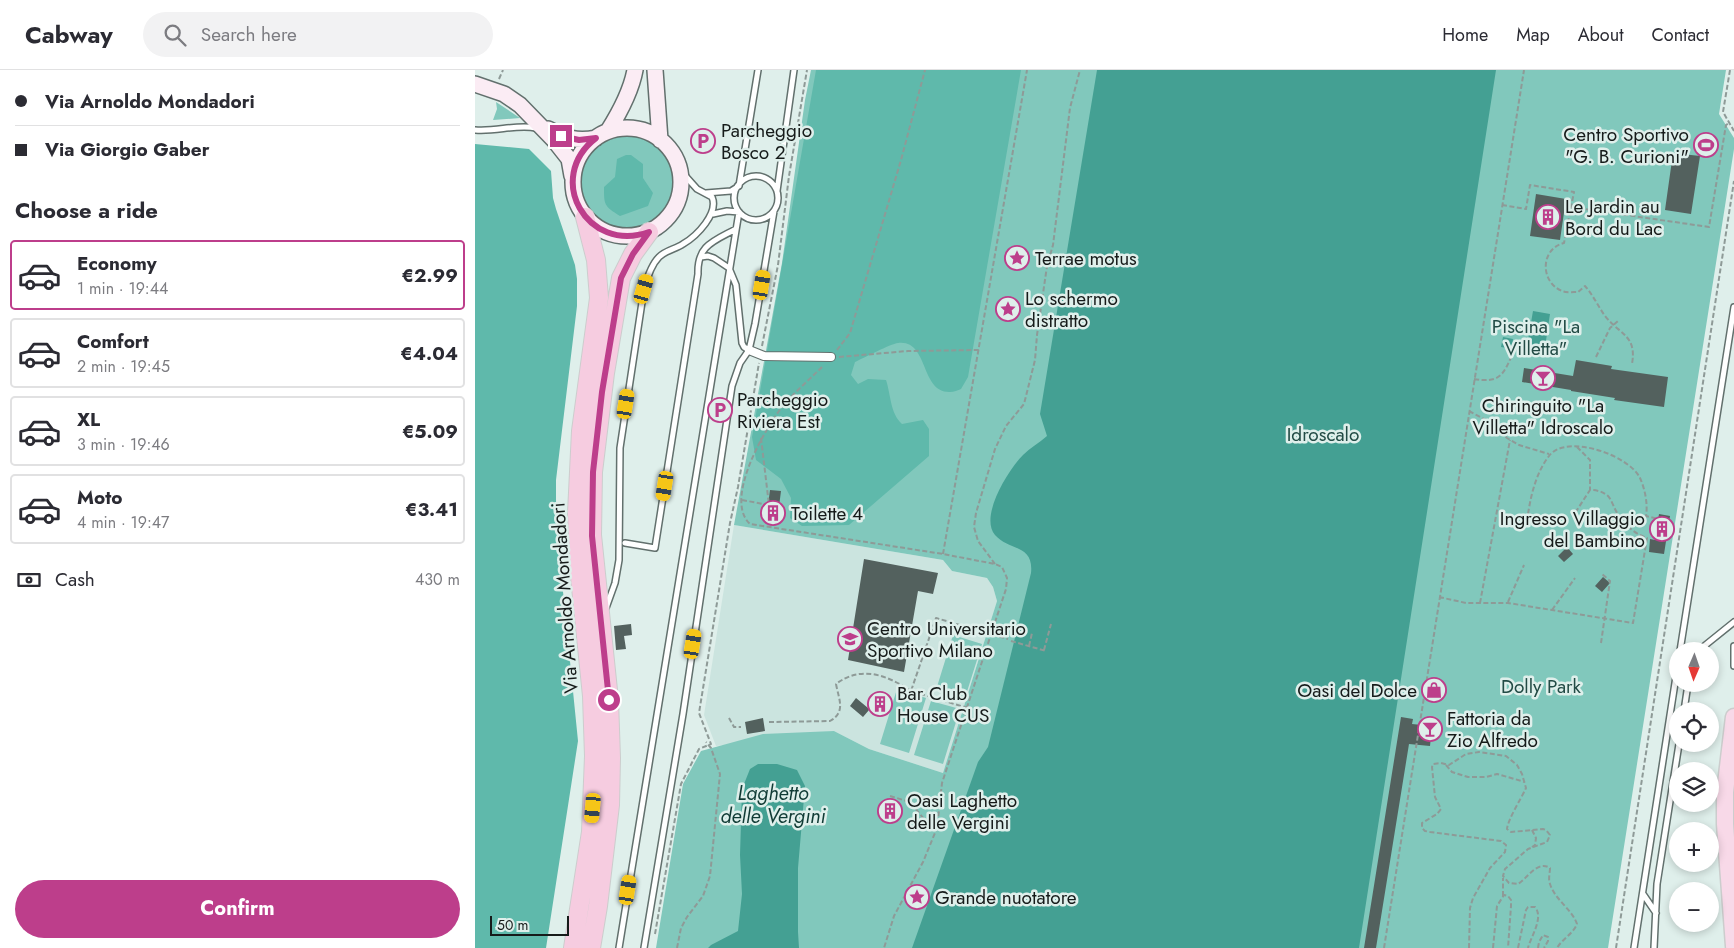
<!DOCTYPE html>
<html lang="en">
<head>
<meta charset="utf-8">
<style>
	:root { --surface:#fff; --page:#f2f2f3; --text:#2b2b33; --muted:#7c7c81; --line:#e1e1e2; --accent:#bd3e8b }
	body { margin:0; font-family:Jost,sans-serif; background:var(--page); color:var(--text); height:100vh; display:flex; flex-direction:column; font-size:19px; white-space:nowrap }
	* { box-sizing:border-box; margin:0 }
	p { font-size:16px; color:var(--muted) }
	.icon { flex:none; width:28px; height:28px; fill:none; stroke:currentColor; stroke-width:2; stroke-linecap:round; stroke-linejoin:round }
	.map { position:relative; flex:1; overflow:hidden }
	.sheet { display:flex; flex-direction:column; background:var(--surface); width:475px }
	.sheet>* { flex:none }
	.hud { display:grid; align-content:center; height:110px; padding:0 15px; background:var(--surface) }
	.needle { width:32px; rotate:182deg }
	.tools { position:absolute; left:1194px; top:572px; display:grid; gap:10px }
	.tools a { display:grid; place-items:center; width:50px; height:50px; border-radius:50%; background:var(--surface); box-shadow:0 2px 8px #0003; font-size:25px }
	.scale { position:absolute; left:15px; bottom:12px; width:79px; box-sizing:border-box; padding-left:5px; border:2px solid #161b1a; border-top:0; font-size:14px; line-height:18px; white-space:nowrap; color:#161b1a; -webkit-text-stroke:4px #dfefeb; paint-order:stroke }
	.end { position:absolute; width:22px; height:22px; margin:-11px; border:6px solid #bd3e8b; background:#fff; box-shadow:0 0 0 2px #fff }
	.from { border-radius:50% }
	.car { position:absolute; width:15px; height:30px; margin:-15px -8px; border-radius:6px; box-shadow:0 0 4px 1px #0007; background:linear-gradient(#f5c518 24%,#345 0 40%,#f5c518 0 76%,#345 0 86%,#f5c518 0) }
	.hud b { display:flex; align-items:center; gap:18px; height:48px; font-size:19px }
	.hud b+b { border-top:1px solid var(--line) }
	.hud i { width:12px; height:12px; background:var(--text) }
	ul { padding:0; list-style:none }
	li { display:flex; align-items:center; gap:15px; height:70px; margin:0 10px 8px; padding:0 5px; border:2px solid var(--line); border-radius:5px }
	li div { flex:1 }
	li b { display:block; font-size:19px }
	li em { font-style:normal; font-weight:700 }
	li.selected { border-color:var(--accent) }
	li>.icon { width:45px; height:45px; stroke-width:1.5 }
	h2 { padding:0 15px; font-size:22px; line-height:60px }
	.pay { display:flex; align-items:center; gap:12px; height:55px; padding:0 15px; font-size:19px }
	.pay p { margin-inline-start:auto }
	.cta { display:flex; gap:10px; margin-top:auto; padding:10px 15px }
	.cta a { flex:1; height:58px; border-radius:30px; background:var(--accent); color:#fff; font-size:20px; font-weight:700; line-height:58px; text-align:center }
	header { display:flex; align-items:center; gap:30px; box-sizing:border-box; height:70px; padding:0 25px; background:var(--surface); border-bottom:1px solid var(--line) }
	header strong { font-size:24px }
	nav { display:flex; gap:28px; margin-inline-start:auto; font-size:18px }
	.search { width:350px; height:45px; background:var(--page); display:flex; align-items:center; gap:12px; box-sizing:border-box; padding:0 18px; border-radius:28px; color:var(--muted); font-size:19px }
	main { display:flex; flex:1; min-height:0 }
	.map>svg:first-child { display:block }
</style>
</head>
<body>
<header>
<strong>Cabway</strong>
<div class="search"><svg class="icon" aria-label="search" viewBox="0 0 24 24"><circle cx="10" cy="10" r="6"/><path d="M15 15l6 6"/></svg>Search here</div>
<nav><a>Home</a><a>Map</a><a>About</a><a>Contact</a></nav>
</header>
<main>
<section class="sheet">
<div class="hud">
<b><i class="from"></i>Via Arnoldo Mondadori</b>
<b><i></i>Via Giorgio Gaber</b>
</div>
<h2>Choose a ride</h2>
<ul>
<li class="selected"><svg class="icon" aria-label="car" viewBox="0 0 24 24"><path d="M5 17H2v-5l4-1 3-4h7l3 4 3 1v5h-3M9 17h6M6 11h13"/><circle cx="7" cy="17" r="2"/><circle cx="17" cy="17" r="2"/></svg><div><b>Economy</b><p>1 min · 19:44</p></div><em>€2.99</em></li>
<li><svg class="icon" aria-label="car" viewBox="0 0 24 24"><path d="M5 17H2v-5l4-1 3-4h7l3 4 3 1v5h-3M9 17h6M6 11h13"/><circle cx="7" cy="17" r="2"/><circle cx="17" cy="17" r="2"/></svg><div><b>Comfort</b><p>2 min · 19:45</p></div><em>€4.04</em></li>
<li><svg class="icon" aria-label="car" viewBox="0 0 24 24"><path d="M5 17H2v-5l4-1 3-4h7l3 4 3 1v5h-3M9 17h6M6 11h13"/><circle cx="7" cy="17" r="2"/><circle cx="17" cy="17" r="2"/></svg><div><b>XL</b><p>3 min · 19:46</p></div><em>€5.09</em></li>
<li><svg class="icon" aria-label="car" viewBox="0 0 24 24"><path d="M5 17H2v-5l4-1 3-4h7l3 4 3 1v5h-3M9 17h6M6 11h13"/><circle cx="7" cy="17" r="2"/><circle cx="17" cy="17" r="2"/></svg><div><b>Moto</b><p>4 min · 19:47</p></div><em>€3.41</em></li>
</ul>
<div class="pay"><svg class="icon" aria-label="cash" viewBox="0 0 24 24"><path d="M3 7h18v10H3z"/><circle cx="12" cy="12" r="2"/></svg>Cash<p>430 m</p></div>
<div class="cta"><a>Confirm</a></div>
</section>
<div class="map">
<svg width="1259" height="878" viewBox="0 0 1259 878">
	<rect width="100%" height="100%" fill="#dfefeb"/>
	<path fill="#cbe4df" d="M 259,455 L 468,490 L 477,501 L 512,508 L 518,517 L 522,531 L 468,703 L 394,679 L 359,661 L 241,676 L 229,645 Z"/>
	<path fill="#81c8bc" d="M 336,0 L 1251,0 L 1244,44 L 1259,68 L 1259,79 L 1133,878 L 181,878 L 208,714 L 226,681 L 288,664 L 359,661 L 394,679 L 468,703 L 522,531 L 518,517 L 512,508 L 477,501 L 468,490 L 259,455 L 307,193 L 330,30 Z
		M 21,32 L 45,48 L 18,50 L 22,39 Z
		M106 112a46 46 0 1 1 92 0a46 46 0 1 1-92 0Z
		M 478,565 L 507,574 L 490,628 L 461,620 Z
		M 422,619 L 451,628 L 434,683 L 405,674 Z
		M 456,631 L 485,639 L 468,694 L 439,685 Z"/>
	<path fill="#5fb9ab" d="M 341,0 L 546,0 L 493,307 L 486,319 C 483,320 479,322 475,322 C 445,323 454,269 423,273 C 415,274 389,288 380,292 L 376,305 L 383,314 L 393,309 L 411,310 C 416,325 415,343 427,354 L 448,350 L 454,359 L 454,386 L 374,455 L 327,456 L 315,448 L 316,428 L 306,409 L 281,390 L 277,367 Z
		M 0,74 L 54,79 L 76,101 L 78,128 L 81,139 L 100,195 L 102,209 L 102,236 L 81,410 L 81,452 L 103,671 L 71,878 L 0,878 Z
		M 151,85 L 156,85 L 168,94 L 168,108 L 178,123 L 173,136 L 145,146 C 129,136 129,135 129,117 L 140,107 L 142,89 Z"/>
	<path fill="#44a093" d="M 622,0 L 1021,0 L 884,878 L 437,878 L 503,692 L 513,677 L 556,503 C 559,474 534,481 520,465 C 504,446 534,399 548,385 C 555,378 564,373 572,366 L 565,344 Z
		M 1058,241 L 1075,244 L 1069,284 L 1047,281 L 1048,271 L 1053,270 Z
		M 1028,267 L 1038,269 L 1037,279 L 1026,277 Z
		M 283,694 L 302,694 L 322,700 L 330,716 L 323,798 L 323,862 L 324,878 L 233,878 L 236,875 L 263,861 L 267,824 L 265,785 L 267,719 L 275,699 Z"/>
	<path fill="#53615e" d="M 1198,83 L 1225,86 L 1216,144 L 1190,140 Z
		M 1061,124 L 1091,129 L 1085,170 L 1055,166 Z
		M 1101,290 L 1137,296 L 1136,299 L 1193,307 L 1189,337 L 1139,330 L 1140,328 L 1096,321 L 1096,320 L 1047,312 L 1049,298 L 1098,306 Z
		M 295,420 L 306,421 L 302,452 L 291,451 Z
		M 1184,444 L 1195,446 L 1189,484 L 1174,482 L 1175,469 L 1180,470 Z
		M 1092,477 L 1098,484 L 1089,492 L 1083,486 Z
		M 389,489 L 463,503 L 458,524 L 443,521 L 429,602 L 373,590 Z
		M 1128,507 L 1135,513 L 1127,522 L 1120,516 Z
		M 156,554 L 157,565 L 149,566 L 151,579 L 141,580 L 139,556 Z
		M 405,624 L 414,631 L 402,646 L 394,640 L 388,647 L 375,636 L 381,628 L 393,638 Z
		M 926,647 L 938,649 L 937,654 L 957,656 L 955,676 L 934,674 L 901,878 L 889,878 Z
		M 288,648 L 290,661 L 272,664 L 270,652 Z
		M 410,732 L 424,737 L 419,750 L 406,745 Z"/>
	<g fill="none" stroke-linecap="round" stroke-linejoin="round">
		<defs>
			<path id="service" d="M 0,60 C 21,62 41,54 61,58
				M259 128a22 22 0 1 1 44 0a22 22 0 1 1-44 0Z
				M 302,121 L 319,0
				M 231,123 L 256,121 L 264,116 L 283,0
				M 226,187 L 233,186 L 239,188 L 254,198 L 261,215 L 267,273 L 269,277 L 274,280
				M 150,473 L 180,478 L 223,204 C 222,175 239,171 261,159
				M 131,538 L 140,513 L 144,490 L 145,378 L 169,219 C 172,208 176,195 184,187 C 191,180 201,179 208,174 C 222,166 244,143 237,127 L 222,119 L 205,100
				M 1259,576 L 1259,596
				M 1205,581 L 1259,237
				M 1223,581 L 1259,552
				M 1209,641 L 1213,614
				M 1168,824 L 1181,843
				M 144,878 L 264,142 L 252,141 L 238,144
				M 169,878 L 208,644 L 257,316 L 265,293 L 274,280 L 280,254 L 299,141
				M 1159,878 L 1202,600
				M 1179,878 L 1182,814 L 1204,674"/>
			<path id="pedestrian" d="M 274,280 L 289,286 L 356,287"/>
			<path id="secondary" d="M 180,0 L 185,70
				M 0,14 L 29,24 L 45,35 L 79,70 L 94,89 L 97,106
				M98 112a54 54 0 1 1 108 0a54 54 0 1 1-108 0Z
				M 73,59 C 90,68 102,72 121,68
				M 133,61 C 145,42 156,22 160,0"/>
			<path id="primary" d="M 1259,647 L 1250,722 L 1250,754 L 1259,876"/>
			<path id="trunk" d="M 98,878 L 116,762 L 119,686 L 117,626 L 105,507 L 102,443 L 106,361 L 124,228 L 121,190 L 110,147
				M 116,878 L 123,836 L 135,735 L 136,688 L 134,630 L 117,465 L 118,402 L 130,303 L 146,208 L 158,184 L 174,162"/>
		</defs>
		<use href="#service" stroke="#62706d" stroke-width="8"/>
		<use href="#pedestrian" stroke="#62706d" stroke-width="10"/>
		<use href="#secondary" stroke="#62706d" stroke-width="18"/>
		<use href="#primary" stroke="#cccdcd" stroke-width="19"/>
		<use href="#trunk" stroke="#cccdcd" stroke-width="20"/>
		<path stroke="#8e9a97" stroke-width="2" stroke-dasharray="5 2.5" stroke-linecap="butt" d="M 1255,0 L 1248,42 L 1259,61
			M 24,9 L 28,0
			M 1027,135 L 1051,139 L 1055,115 L 1099,122 L 1089,173 C 1065,179 1065,212 1087,221 C 1091,223 1098,222 1103,222 L 1110,216 C 1118,225 1123,236 1130,246 C 1145,265 1162,265 1157,294
			M 1096,137 L 1234,157 L 1251,55 L 1254,53
			M 287,276 L 303,195 L 314,106 L 332,0
			M 362,280 L 375,263 L 426,90 L 450,0
			M 364,287 L 433,281 L 504,280
			M 1121,287 L 1135,258 L 1144,250
			M 347,297 C 333,311 316,325 304,341 C 288,363 249,430 275,454 L 468,484 L 520,494 L 527,497 L 532,508 L 531,519 L 467,713 L 462,758 L 448,792 L 419,846 L 409,878
			M 999,309 C 1024,313 1028,306 1037,285
			M 994,341 L 1011,350 L 1032,368 L 1044,375 L 1074,384
			M 1102,377 L 1115,390 L 1115,420
			M 267,430 L 294,435 L 286,368
			M 1052,451 C 1055,429 1060,404 1074,386 C 1091,363 1154,385 1165,408 C 1170,419 1173,434 1171,446 L 1183,449
			M 468,484 L 552,0
			M 520,494 L 503,471 L 499,457 L 501,443 L 520,379 L 531,356 L 549,334 L 560,290 L 562,265 L 572,196 L 578,175 L 595,38 L 605,0
			M 964,527 L 991,533 L 1033,533 L 1158,553 L 1172,468 C 1158,463 1147,453 1140,439 C 1138,435 1136,429 1133,426 C 1127,421 1121,420 1115,420 L 1100,443
			M 1033,532 L 1049,495
			M 1005,533 L 1035,370
			M 1077,540 L 1100,508
			M 536,571 L 571,581
			M 1126,573 L 1135,511 L 1127,504
			M 554,576 L 557,563
			M 569,580 L 576,554
			M 493,638 L 436,621 L 461,548 L 533,569
			M 254,648 L 259,657 L 266,657
			M 294,652 L 355,651 C 371,642 364,630 361,614 C 386,595 412,605 436,621
			M 971,695 L 977,702 L 993,707 L 1011,707 L 1022,704 L 1050,712
			M 415,726 L 435,732 L 454,755 L 462,758
			M 1057,760 L 1061,768 L 1060,775 L 1057,777
			M 1028,826 L 1028,808
			M 180,864 L 206,714 L 224,679 L 236,674 L 224,643 L 255,453 L 263,417 L 284,293
			M 202,878 L 206,858 L 212,847 L 228,826 L 235,806 L 245,704 L 236,678 L 231,672
			M 909,878 L 1049,0
			M 994,878 L 995,838 L 998,828 L 1015,798 L 1030,782 L 1031,775 L 1026,771 L 955,762 L 950,761 L 947,758 L 947,753 L 962,744 L 966,739 L 960,727 L 957,697 L 958,694 L 966,693 L 974,695 L 991,684 L 1004,682 L 1031,686 L 1042,695 L 1047,704 L 1051,718 C 1046,729 1033,749 1032,759 L 1036,762 L 1068,759 L 1071,760 L 1075,765 L 1072,772 L 1053,779 L 1030,799 L 1028,806 L 1034,813 L 1043,814 C 1053,808 1062,790 1075,798 C 1075,803 1073,809 1075,814 C 1080,830 1097,839 1102,854 C 1098,864 1087,869 1082,878
			M 1018,878 L 1022,836 L 1029,825 L 1033,826 L 1036,830 L 1036,836 L 1033,878
			M 1043,878 L 1051,840 L 1053,837 L 1060,837 C 1069,848 1056,866 1053,878
			M 1063,878 L 1064,872 L 1068,865 L 1073,867 L 1073,871 L 1069,878
			M 1141,878 L 1259,111"/>
		<use href="#service" stroke="#fff" stroke-width="5"/>
		<use href="#pedestrian" stroke="#fff" stroke-width="8"/>
		<use href="#secondary" stroke="#fbecf4" stroke-width="15"/>
		<use href="#primary" stroke="#f8d9e8" stroke-width="16"/>
		<use href="#trunk" stroke="#f6cce0" stroke-width="18"/>
	</g>
	<g fill="none" stroke-linecap="round" stroke-linejoin="round">
		<path stroke="#bd3e8b" stroke-width="6" d="M 86,66 L 104,70 L 121,68 C 69,108 112,184 174,162 L 158,184 L 146,208 L 127,322 L 118,402 L 117,466 L 134,630"/>
	</g>
	<defs>
		<symbol id="parking-ring" viewBox="-11 -11 22 22"><circle r="9.5" fill="#dfefeb" stroke="#bd3e8b" stroke-width="1.5"/><path d="M-3.5-5.5H1a3.5 3.5 0 0 1 0 7H-1V5.5H-3.5ZM-1-3.4V-.6H.8a1.4 1.4 0 0 0 0-2.8Z" fill="#bd3e8b"/></symbol>
		<symbol id="stadium-ring" viewBox="-11 -11 22 22"><circle r="9.5" fill="#dfefeb" stroke="#bd3e8b" stroke-width="1.5"/><path d="M0-5a6.5 5 0 1 0 0 10a6.5 5 0 1 0 0-10ZM-3.5-1.8h7v3.6h-7Z" fill="#bd3e8b"/></symbol>
		<symbol id="building-ring" viewBox="-11 -11 22 22"><circle r="9.5" fill="#dfefeb" stroke="#bd3e8b" stroke-width="1.5"/><path d="M-4-6H4V6H1V3H-1V6H-4ZM-2.5-4.3h1.7v1.8h-1.7ZM.8-4.3h1.7v1.8H.8ZM-2.5-1h1.7V.8h-1.7ZM.8-1h1.7V.8H.8Z" fill="#bd3e8b"/></symbol>
		<symbol id="sight-ring" viewBox="-11 -11 22 22"><circle r="9.5" fill="#dfefeb" stroke="#bd3e8b" stroke-width="1.5"/><path d="M0-6L1.8-2.2L6-1.7L2.9 1.2L3.7 5.4L0 3.3L-3.7 5.4L-2.9 1.2L-6-1.7L-1.8-2.2Z" fill="#bd3e8b"/></symbol>
		<symbol id="bar-ring" viewBox="-11 -11 22 22"><circle r="9.5" fill="#dfefeb" stroke="#bd3e8b" stroke-width="1.5"/><path d="M-6-5H6L.8 .8V4.5H3.5V6h-7V4.5H-.8V.8Z" fill="#bd3e8b"/></symbol>
		<symbol id="university-ring" viewBox="-11 -11 22 22"><circle r="9.5" fill="#dfefeb" stroke="#bd3e8b" stroke-width="1.5"/><path d="M0-5L7-2L0 1L-7-2ZM-4 1L0 2.5L4 1V4Q0 6-4 4Z" fill="#bd3e8b"/></symbol>
		<symbol id="shop-ring" viewBox="-11 -11 22 22"><circle r="9.5" fill="#dfefeb" stroke="#bd3e8b" stroke-width="1.5"/><path d="M-5-2.5h2.3a2.7 3.5 0 0 1 5.4 0H5L5.5 6h-11ZM-1.5-2.5h3a1.5 2.3 0 0 0-3 0Z" fill="#bd3e8b"/></symbol>
	</defs>
	<g fill-rule="evenodd">
		<use href="#parking-ring" x="214" y="57" width="28" height="28"/>
		<use href="#stadium-ring" x="1217" y="61" width="28" height="28"/>
		<use href="#building-ring" x="1059" y="133" width="28" height="28"/>
		<use href="#sight-ring" x="528" y="174" width="28" height="28"/>
		<use href="#sight-ring" x="519" y="225" width="28" height="28"/>
		<use href="#bar-ring" x="1054" y="294" width="28" height="28"/>
		<use href="#parking-ring" x="231" y="326" width="28" height="28"/>
		<use href="#building-ring" x="284" y="429" width="28" height="28"/>
		<use href="#building-ring" x="1173" y="445" width="28" height="28"/>
		<use href="#university-ring" x="361" y="555" width="28" height="28"/>
		<use href="#shop-ring" x="945" y="606" width="28" height="28"/>
		<use href="#building-ring" x="391" y="620" width="28" height="28"/>
		<use href="#bar-ring" x="941" y="645" width="28" height="28"/>
		<use href="#building-ring" x="401" y="727" width="28" height="28"/>
		<use href="#sight-ring" x="428" y="813" width="28" height="28"/>
	</g>
	<g text-anchor="middle" stroke-width="5" stroke-linejoin="round" paint-order="stroke">
		<g font-size="19" fill="#161b1a" stroke="#dfefeb" text-anchor="start">
			<text x="246" y="67">Parcheggio<tspan x="246" dy="22">Bosco 2</tspan></text>
			<text x="1214" y="71" text-anchor="end">Centro Sportivo<tspan x="1214" dy="22">"G. B. Curioni"</tspan></text>
			<text x="1090" y="143">Le Jardin au<tspan x="1090" dy="22">Bord du Lac</tspan></text>
			<text x="560" y="195">Terrae motus</text>
			<text x="550" y="235">Lo schermo<tspan x="550" dy="22">distratto</tspan></text>
			<text x="262" y="336">Parcheggio<tspan x="262" dy="22">Riviera Est</tspan></text>
			<text x="1068" y="342" text-anchor="middle">Chiringuito "La<tspan x="1068" dy="22">Villetta" Idroscalo</tspan></text>
			<text x="316" y="450">Toilette 4</text>
			<text x="1170" y="455" text-anchor="end">Ingresso Villaggio<tspan x="1170" dy="22">del Bambino</tspan></text>
			<text x="392" y="565">Centro Universitario<tspan x="392" dy="22">Sportivo Milano</tspan></text>
			<text x="942" y="627" text-anchor="end">Oasi del Dolce</text>
			<text x="422" y="630">Bar Club<tspan x="422" dy="22">House CUS</tspan></text>
			<text x="972" y="655">Fattoria da<tspan x="972" dy="22">Zio Alfredo</tspan></text>
			<text x="432" y="737">Oasi Laghetto<tspan x="432" dy="22">delle Vergini</tspan></text>
			<text x="460" y="834">Grande nuotatore</text>
		</g>
		<g font-size="19" fill="#224b45" stroke="#dfefeb">
			<text x="1061" y="263">Piscina "La<tspan x="1061" dy="22">Villetta"</tspan></text>
			<text x="848" y="371">Idroscalo</text>
			<text x="1066" y="623">Dolly Park</text>
		</g>
		<g font-size="19" fill="#161b1a" stroke="#dfefeb">
			<text transform="translate(89 528) rotate(-94)" y="7">Via Arnoldo Mondadori</text>
		</g>
		<g font-size="20" font-style="italic" fill="#103b35" stroke="#dfefeb">
			<text x="298" y="730">Laghetto<tspan x="298" dy="23">delle Vergini</tspan></text>
		</g>
	</g>
</svg>
<div class="tools">
<a><svg class="needle" viewBox="-14 -14 28 28"><path d="M0-13l5 13h-10z" fill="#e53935"/><path d="M0 13l5-13h-10z" fill="#7c7c81"/></svg></a>
<a><svg class="icon" aria-label="locate" viewBox="0 0 24 24"><circle cx="12" cy="12" r="6"/><path d="M12 2v4M12 18v4M2 12h4M18 12h4"/></svg></a>
<a><svg class="icon" aria-label="layers" viewBox="0 0 24 24"><path d="M12 4l9 5-9 5-9-5zM3 14l9 5 9-5"/></svg></a>
<a>+</a>
<a>−</a>
</div>
<div class="scale">50 m</div>
<i class="end from" style="left:134px;top:630px"></i>
<i class="end" style="left:86px;top:66px"></i>
<i class="car" style="left:287px;top:215px;rotate:9deg"></i>
<i class="car" style="left:169px;top:219px;rotate:16deg"></i>
<i class="car" style="left:151px;top:334px;rotate:9deg"></i>
<i class="car" style="left:190px;top:416px;rotate:189deg"></i>
<i class="car" style="left:218px;top:574px;rotate:9deg"></i>
<i class="car" style="left:118px;top:738px;rotate:185deg"></i>
<i class="car" style="left:153px;top:820px;rotate:9deg"></i>
</div>
</main>
</body>
</html>
